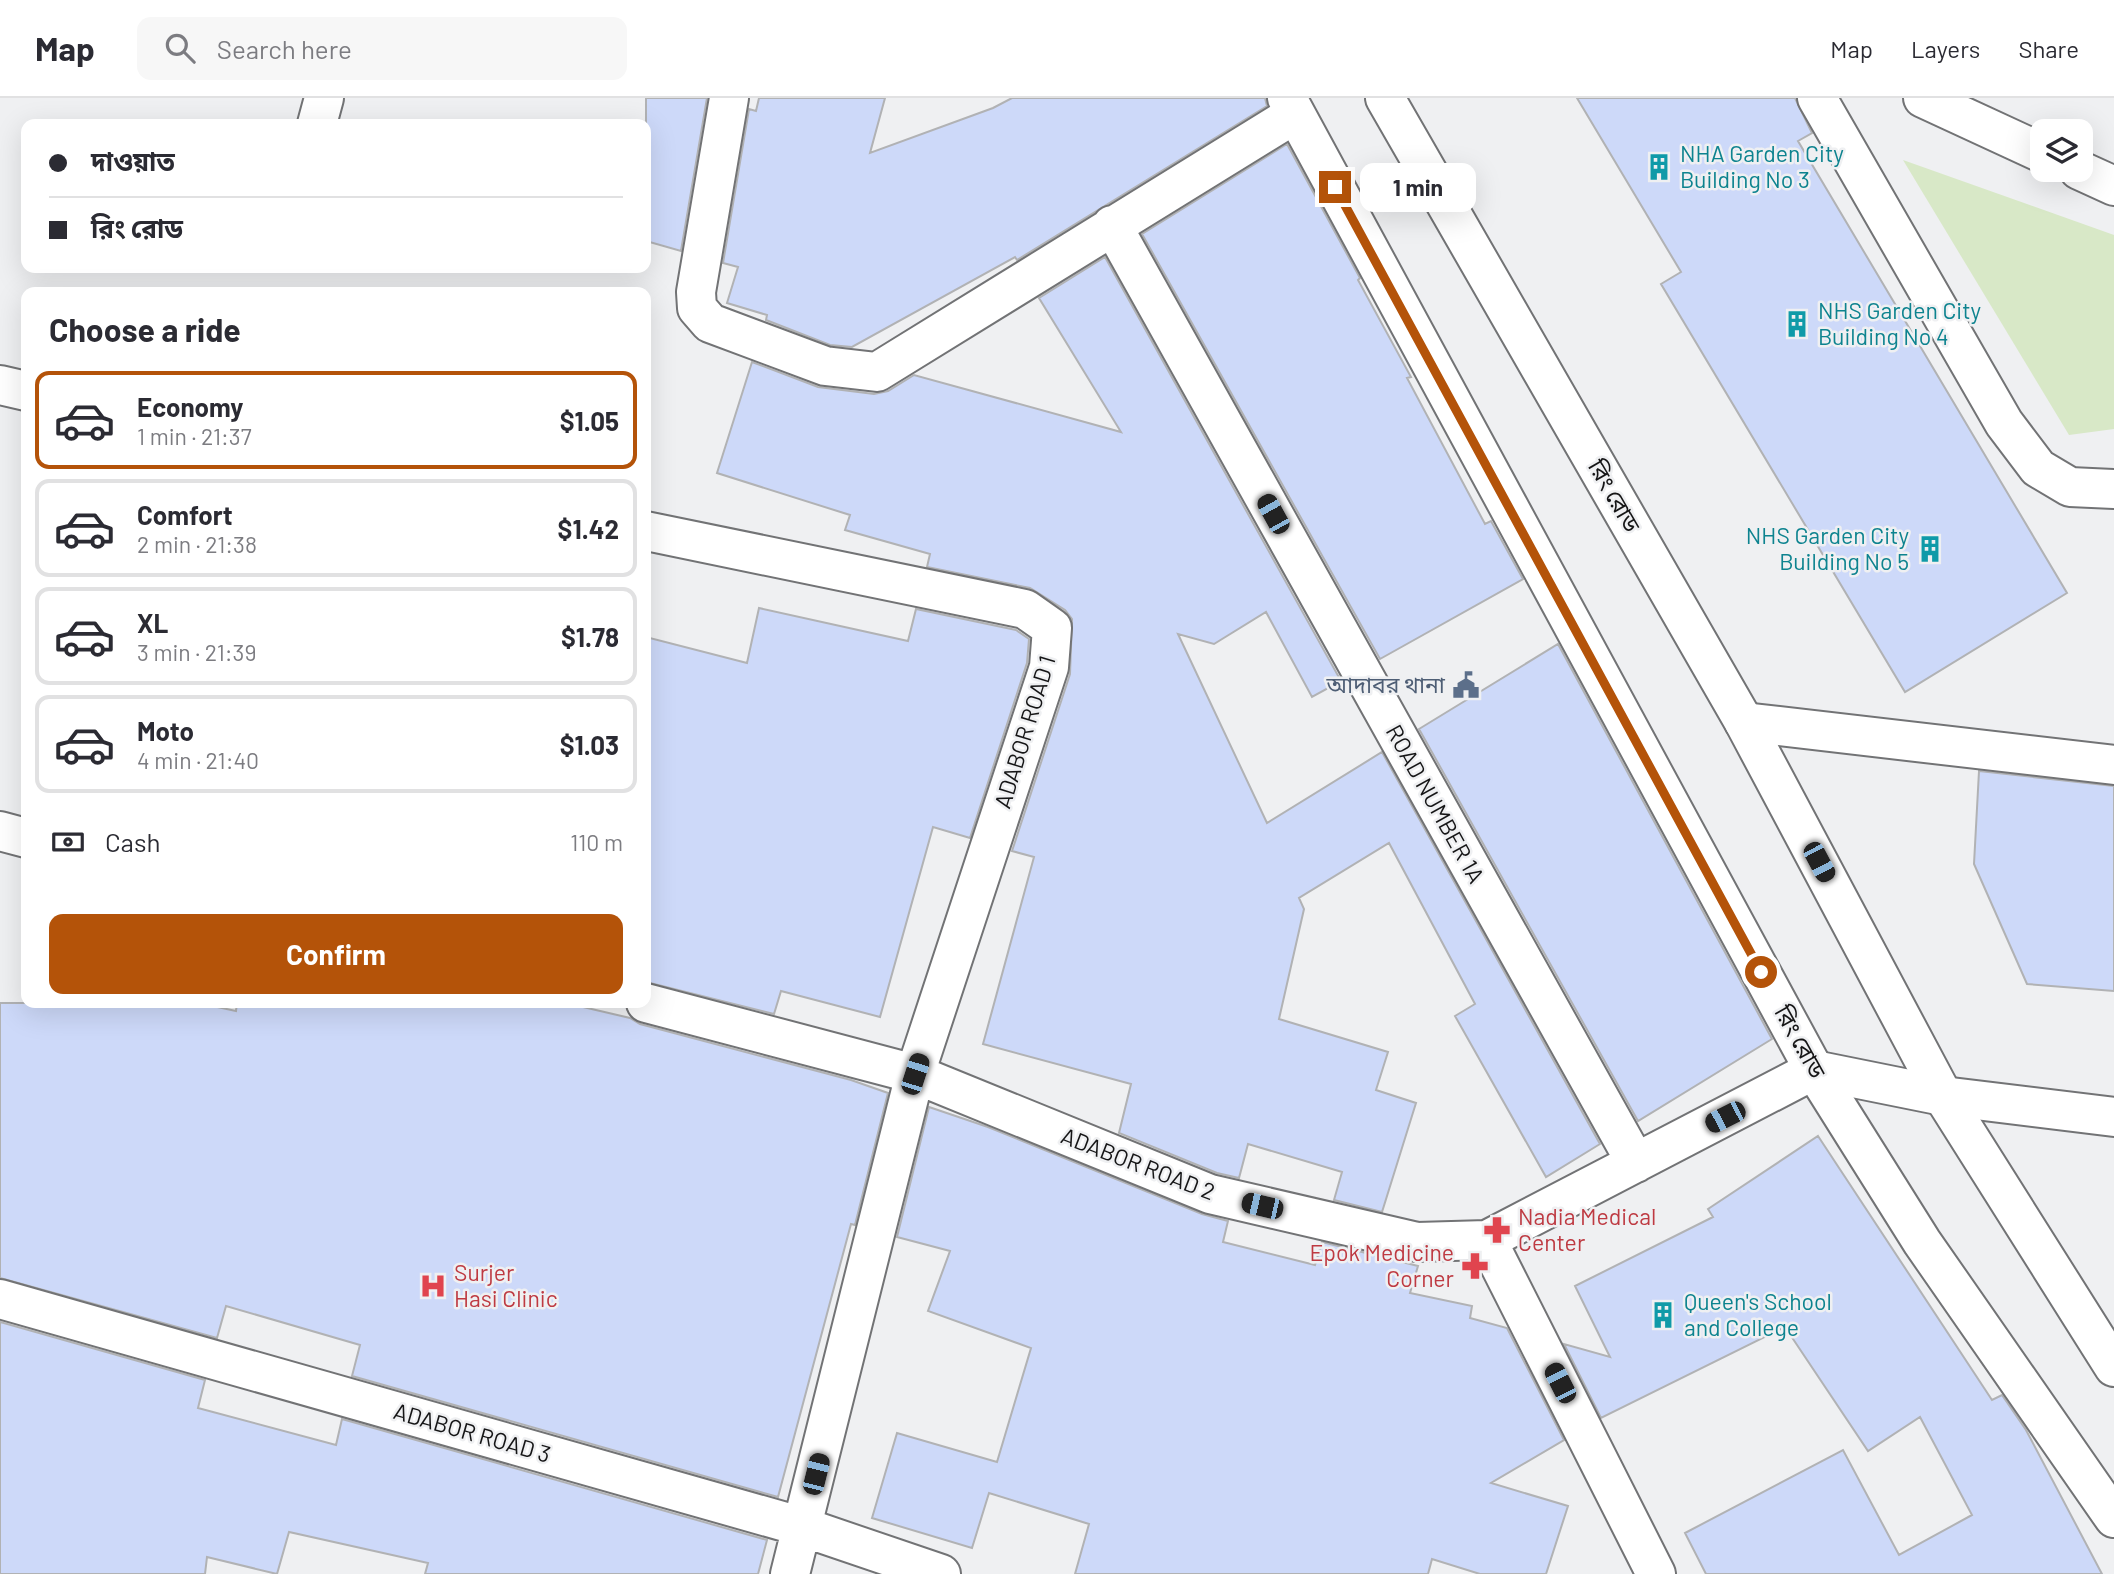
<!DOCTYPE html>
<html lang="en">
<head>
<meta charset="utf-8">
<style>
	:root { --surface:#fff; --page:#f7f7f7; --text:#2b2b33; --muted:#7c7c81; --line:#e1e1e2; --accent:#b45309 }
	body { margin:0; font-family:Barlow,"Noto Sans Bengali",sans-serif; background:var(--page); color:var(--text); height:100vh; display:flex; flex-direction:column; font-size:26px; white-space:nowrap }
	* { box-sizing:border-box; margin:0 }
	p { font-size:23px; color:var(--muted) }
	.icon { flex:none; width:38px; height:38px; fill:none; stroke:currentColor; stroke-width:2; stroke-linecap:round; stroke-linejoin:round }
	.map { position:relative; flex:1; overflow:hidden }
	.drawer { position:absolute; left:21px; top:189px; width:630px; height:721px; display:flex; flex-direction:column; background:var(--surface); border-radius:14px; box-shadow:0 7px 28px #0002 }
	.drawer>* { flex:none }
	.banner { position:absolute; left:21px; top:21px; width:630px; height:154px; border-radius:14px; box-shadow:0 7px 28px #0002; display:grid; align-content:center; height:154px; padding:0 28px; background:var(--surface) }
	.fabs { position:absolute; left:2030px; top:21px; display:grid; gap:14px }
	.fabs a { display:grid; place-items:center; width:63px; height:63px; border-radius:14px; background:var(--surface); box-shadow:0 7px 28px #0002; font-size:35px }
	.end { position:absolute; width:32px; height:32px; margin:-16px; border:9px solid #b45309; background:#fff; box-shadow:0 0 0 4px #fff }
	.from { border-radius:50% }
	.bubble { position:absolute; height:49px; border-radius:14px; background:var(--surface); box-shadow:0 7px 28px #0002; font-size:23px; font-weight:700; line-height:49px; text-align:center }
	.car { position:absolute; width:21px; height:42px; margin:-21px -10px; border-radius:9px; box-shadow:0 0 5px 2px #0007; background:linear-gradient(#222 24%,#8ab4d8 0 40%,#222 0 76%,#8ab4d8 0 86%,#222 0) }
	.banner b { display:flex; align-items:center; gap:24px; height:66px; font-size:26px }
	.banner b+b { border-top:2px solid var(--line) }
	.banner i { width:18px; height:18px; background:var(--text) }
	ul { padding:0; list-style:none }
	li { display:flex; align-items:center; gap:21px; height:98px; margin:0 14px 10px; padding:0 14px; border:4px solid var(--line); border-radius:14px }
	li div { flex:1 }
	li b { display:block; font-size:26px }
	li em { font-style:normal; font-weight:700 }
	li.selected { border-color:var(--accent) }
	li>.icon { width:63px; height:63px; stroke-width:1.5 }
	h2 { padding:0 28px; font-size:32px; line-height:84px }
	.pay { display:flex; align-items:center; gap:18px; height:77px; padding:0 28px; font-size:26px }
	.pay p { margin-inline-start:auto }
	.primary-button { display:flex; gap:14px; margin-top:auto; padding:14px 28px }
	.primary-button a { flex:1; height:80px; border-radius:14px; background:var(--accent); color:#fff; font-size:28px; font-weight:700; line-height:80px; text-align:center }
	header { display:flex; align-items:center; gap:42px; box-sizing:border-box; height:98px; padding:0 35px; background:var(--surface); border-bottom:2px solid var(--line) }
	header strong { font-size:33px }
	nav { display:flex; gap:38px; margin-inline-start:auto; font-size:24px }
	.search { width:490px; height:63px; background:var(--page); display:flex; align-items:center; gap:18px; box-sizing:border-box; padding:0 24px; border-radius:14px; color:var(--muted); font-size:26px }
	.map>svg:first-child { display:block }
</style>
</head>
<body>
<header>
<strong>Map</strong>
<div class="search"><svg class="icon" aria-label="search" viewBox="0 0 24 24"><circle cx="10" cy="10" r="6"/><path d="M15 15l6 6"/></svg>Search here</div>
<nav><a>Map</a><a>Layers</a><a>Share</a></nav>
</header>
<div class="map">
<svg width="2114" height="1476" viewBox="0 0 2114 1476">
	<rect width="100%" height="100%" fill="#eff0f2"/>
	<path fill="#d8e8c7" d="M 1903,62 L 2114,137 L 2114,331 L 2069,337 Z"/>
	<path fill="#cdd9f9" stroke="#b1b2b4" stroke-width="2" d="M 646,0 L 707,0 L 681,153 L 646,143 Z
		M 759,0 L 885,0 L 870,55 L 993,10 L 1012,0 L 1265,0 L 1267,8 L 1017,162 L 1015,159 L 852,249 L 830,247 L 766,222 L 767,217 L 727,205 L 738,169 L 723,165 L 749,11 L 756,13 Z
		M 1577,0 L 1795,0 L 1812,35 L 1798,43 L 2067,495 L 1905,594 L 1661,186 L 1681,174 Z
		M 1287,46 L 1360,180 L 1358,182 L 1411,279 L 1407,280 L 1485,426 L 1491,423 L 1523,481 L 1380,561 L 1142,136 Z
		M 1105,159 L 1341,583 L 1312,599 L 1266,514 L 1214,546 L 1178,536 L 1267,725 L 1382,654 L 1600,1046 L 1546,1079 L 1455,918 L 1475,906 L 1389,745 L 1299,800 L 1304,811 L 1279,921 L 1388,954 L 1376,992 L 1416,1005 L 1382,1114 L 1334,1102 L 1342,1074 L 1248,1046 L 1239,1080 L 1217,1075 L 1119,1035 L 1131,986 L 983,946 L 1034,759 L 1012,753 L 1070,576 L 1072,521 L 1065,512 L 1030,490 L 927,469 L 930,456 L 845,432 L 850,417 L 717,375 L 752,264 L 818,289 L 874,296 L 888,293 L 914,277 L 1121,334 L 1039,200 Z
		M 759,510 L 908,543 L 916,511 L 1016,532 L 1029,541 L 1027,565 L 970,740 L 933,729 L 880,919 L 781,893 L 774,916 L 646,884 L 646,539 L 747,565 Z
		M 1558,546 L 1772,941 L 1638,1023 L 1419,631 Z
		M 1979,673 L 2114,688 L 2114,893 L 2027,886 L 1974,766 Z
		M 0,905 L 199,905 L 236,913 L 237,905 L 566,905 L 630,920 L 640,926 L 851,982 L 888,995 L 855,1127 L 851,1126 L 778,1399 L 352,1278 L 360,1247 L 226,1208 L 217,1240 L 0,1180 Z
		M 929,1009 L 988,1029 L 1202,1116 L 1228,1123 L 1223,1144 L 1315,1167 L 1322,1144 L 1418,1168 L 1410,1195 L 1472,1208 L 1470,1220 L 1507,1230 L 1564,1342 L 1491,1385 L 1568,1408 L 1546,1476 L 1480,1476 L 1432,1461 L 1428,1476 L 1075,1476 L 1089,1426 L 989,1395 L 972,1450 L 872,1420 L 897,1335 L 997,1364 L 1031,1250 L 928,1213 L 950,1153 L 897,1139 Z
		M 1818,1038 L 1992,1302 L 2002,1297 L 2026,1332 L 2102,1476 L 1706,1476 L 1685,1435 L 1843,1352 L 1899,1457 L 1972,1417 L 1920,1319 L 1868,1353 L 1785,1229 L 1601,1320 L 1564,1246 L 1610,1259 L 1575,1188 L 1713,1119 L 1708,1111 Z
		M 0,1224 L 205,1282 L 198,1310 L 336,1347 L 342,1321 L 767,1442 L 758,1476 L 425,1476 L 428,1465 L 289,1434 L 277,1476 L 207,1459 L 205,1476 L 0,1476 Z"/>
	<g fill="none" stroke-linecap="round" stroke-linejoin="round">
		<defs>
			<path id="minor" d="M 729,0 L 696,194 L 697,210 L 710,225 L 825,268 L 877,274 L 1295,16
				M 1817,0 L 2004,325 L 2038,370 L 2070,389 L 2114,391
				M 1923,0 L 2042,55
				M 317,26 L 324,0
				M 2079,72 L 2114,88
				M 1112,127 L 1636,1065
				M 0,287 L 26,293
				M 646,433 L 1025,511 L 1052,530 L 1049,569 L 915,976 L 790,1476
				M 1744,624 L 2114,667
				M 0,733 L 26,740
				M 646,905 L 915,976 L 1210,1096 L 1417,1144 L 1487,1142 L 1814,972 L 1943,998 L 2114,1019
				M 1487,1142 L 1656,1476
				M 0,1201 L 803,1429 L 941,1476"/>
			<path id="secondary" d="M 1287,0 L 1814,972 L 1922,1144 L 2114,1420
				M 1385,0 L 1744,624 L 1943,998 L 2114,1269"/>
		</defs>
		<use href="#minor" stroke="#727375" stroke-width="42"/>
		<use href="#secondary" stroke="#727375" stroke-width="42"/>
		<use href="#minor" stroke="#fff" stroke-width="38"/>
		<use href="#secondary" stroke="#fff" stroke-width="38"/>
	</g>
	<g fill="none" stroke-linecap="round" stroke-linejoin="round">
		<path stroke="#b45309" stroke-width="9" d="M 1335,89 L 1761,874"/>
	</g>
	<defs>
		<symbol id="building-bare" viewBox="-9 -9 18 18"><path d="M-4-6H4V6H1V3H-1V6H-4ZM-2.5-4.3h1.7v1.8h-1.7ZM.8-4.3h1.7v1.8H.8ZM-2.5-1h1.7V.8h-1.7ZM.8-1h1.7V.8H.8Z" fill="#0f9aa8" stroke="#eff0f2" stroke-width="2.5" paint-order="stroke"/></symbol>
		<symbol id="civic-bare" viewBox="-9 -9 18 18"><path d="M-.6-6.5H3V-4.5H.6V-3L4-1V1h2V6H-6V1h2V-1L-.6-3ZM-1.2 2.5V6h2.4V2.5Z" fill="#5c6f8a" stroke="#eff0f2" stroke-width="2.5" paint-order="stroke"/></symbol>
		<symbol id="pharmacy-bare" viewBox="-9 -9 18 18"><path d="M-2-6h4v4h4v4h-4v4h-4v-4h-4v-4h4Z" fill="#e0444e" stroke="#eff0f2" stroke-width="2.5" paint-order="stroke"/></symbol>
		<symbol id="hospital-bare" viewBox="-9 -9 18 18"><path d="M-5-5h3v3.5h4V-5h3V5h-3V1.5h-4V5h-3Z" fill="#e0444e" stroke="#eff0f2" stroke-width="2.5" paint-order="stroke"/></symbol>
	</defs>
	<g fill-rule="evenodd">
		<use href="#building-bare" x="1640" y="50" width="38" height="38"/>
		<use href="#building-bare" x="1778" y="207" width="38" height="38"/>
		<use href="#building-bare" x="1911" y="432" width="38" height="38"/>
		<use href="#civic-bare" x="1447" y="568" width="38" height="38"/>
		<use href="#pharmacy-bare" x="1478" y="1113" width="38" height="38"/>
		<use href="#pharmacy-bare" x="1456" y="1149" width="38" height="38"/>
		<use href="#hospital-bare" x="414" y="1169" width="38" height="38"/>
		<use href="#building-bare" x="1644" y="1198" width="38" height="38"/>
	</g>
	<g text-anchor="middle" stroke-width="5" stroke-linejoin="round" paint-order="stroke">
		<g font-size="23" fill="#0d838f" stroke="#eff0f2" text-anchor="start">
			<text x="1680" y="64">NHA Garden City<tspan x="1680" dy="26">Building No 3</tspan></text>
			<text x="1818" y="221">NHS Garden City<tspan x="1818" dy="26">Building No 4</tspan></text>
			<text x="1909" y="446" text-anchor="end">NHS Garden City<tspan x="1909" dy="26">Building No 5</tspan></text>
			<text x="1684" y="1212">Queen's School<tspan x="1684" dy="26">and College</tspan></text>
		</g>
		<g font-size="23" fill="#151516" stroke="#eff0f2">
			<text transform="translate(1614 398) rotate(60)" y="8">রিং রোড</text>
			<text transform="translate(1025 634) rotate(-73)" y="8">ADABOR ROAD 1</text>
			<text transform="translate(1435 706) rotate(61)" y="8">ROAD NUMBER 1A</text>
			<text transform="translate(1800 944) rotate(61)" y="8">রিং রোড</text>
			<text transform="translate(1138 1066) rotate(21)" y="8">ADABOR ROAD 2</text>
			<text transform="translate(472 1335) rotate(16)" y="8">ADABOR ROAD 3</text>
		</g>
		<g font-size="23" fill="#4e5e75" stroke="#eff0f2" text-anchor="end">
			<text x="1445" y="595">আদাবর থানা</text>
		</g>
		<g font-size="23" fill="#be3a42" stroke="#eff0f2" text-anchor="start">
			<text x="1518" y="1127">Nadia Medical<tspan x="1518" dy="26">Center</tspan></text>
			<text x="1454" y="1163" text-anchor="end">Epok Medicine<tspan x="1454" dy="26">Corner</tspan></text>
			<text x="454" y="1183">Surjer<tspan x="454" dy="26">Hasi Clinic</tspan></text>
		</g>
	</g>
</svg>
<div class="fabs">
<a><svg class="icon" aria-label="layers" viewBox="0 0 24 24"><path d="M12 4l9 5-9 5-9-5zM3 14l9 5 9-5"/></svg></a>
</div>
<i class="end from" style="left:1761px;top:874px"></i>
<i class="end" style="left:1335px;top:89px"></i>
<div class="bubble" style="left:1360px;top:65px;width:116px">1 min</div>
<i class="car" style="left:1273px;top:416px;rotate:331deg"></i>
<i class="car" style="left:1819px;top:764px;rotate:152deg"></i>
<i class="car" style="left:915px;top:976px;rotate:18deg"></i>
<i class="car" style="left:1725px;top:1019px;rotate:243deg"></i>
<i class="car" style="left:1262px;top:1108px;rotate:283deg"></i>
<i class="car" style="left:1560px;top:1285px;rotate:333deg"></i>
<i class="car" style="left:816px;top:1376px;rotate:14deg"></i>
<div class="banner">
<b><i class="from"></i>দাওয়াত</b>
<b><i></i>রিং রোড</b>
</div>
<section class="drawer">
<h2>Choose a ride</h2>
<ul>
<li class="selected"><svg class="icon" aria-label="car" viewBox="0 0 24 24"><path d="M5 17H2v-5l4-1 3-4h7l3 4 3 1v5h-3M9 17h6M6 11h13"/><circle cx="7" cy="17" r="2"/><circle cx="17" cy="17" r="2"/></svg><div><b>Economy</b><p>1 min · 21:37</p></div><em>$1.05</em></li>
<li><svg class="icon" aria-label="car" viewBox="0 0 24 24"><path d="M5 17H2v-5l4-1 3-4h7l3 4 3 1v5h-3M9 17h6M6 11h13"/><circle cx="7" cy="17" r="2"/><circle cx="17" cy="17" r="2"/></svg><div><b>Comfort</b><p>2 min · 21:38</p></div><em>$1.42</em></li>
<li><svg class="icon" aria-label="car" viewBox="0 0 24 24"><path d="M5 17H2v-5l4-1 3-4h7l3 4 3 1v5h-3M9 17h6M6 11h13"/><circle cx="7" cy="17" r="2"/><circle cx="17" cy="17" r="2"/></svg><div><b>XL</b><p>3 min · 21:39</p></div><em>$1.78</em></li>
<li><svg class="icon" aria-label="car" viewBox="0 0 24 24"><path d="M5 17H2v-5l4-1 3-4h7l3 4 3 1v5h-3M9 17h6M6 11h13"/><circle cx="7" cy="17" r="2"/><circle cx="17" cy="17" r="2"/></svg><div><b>Moto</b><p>4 min · 21:40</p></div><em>$1.03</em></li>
</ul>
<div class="pay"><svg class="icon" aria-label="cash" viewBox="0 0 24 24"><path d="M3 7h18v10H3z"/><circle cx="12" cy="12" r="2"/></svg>Cash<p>110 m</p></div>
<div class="primary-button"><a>Confirm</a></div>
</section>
</div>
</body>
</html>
